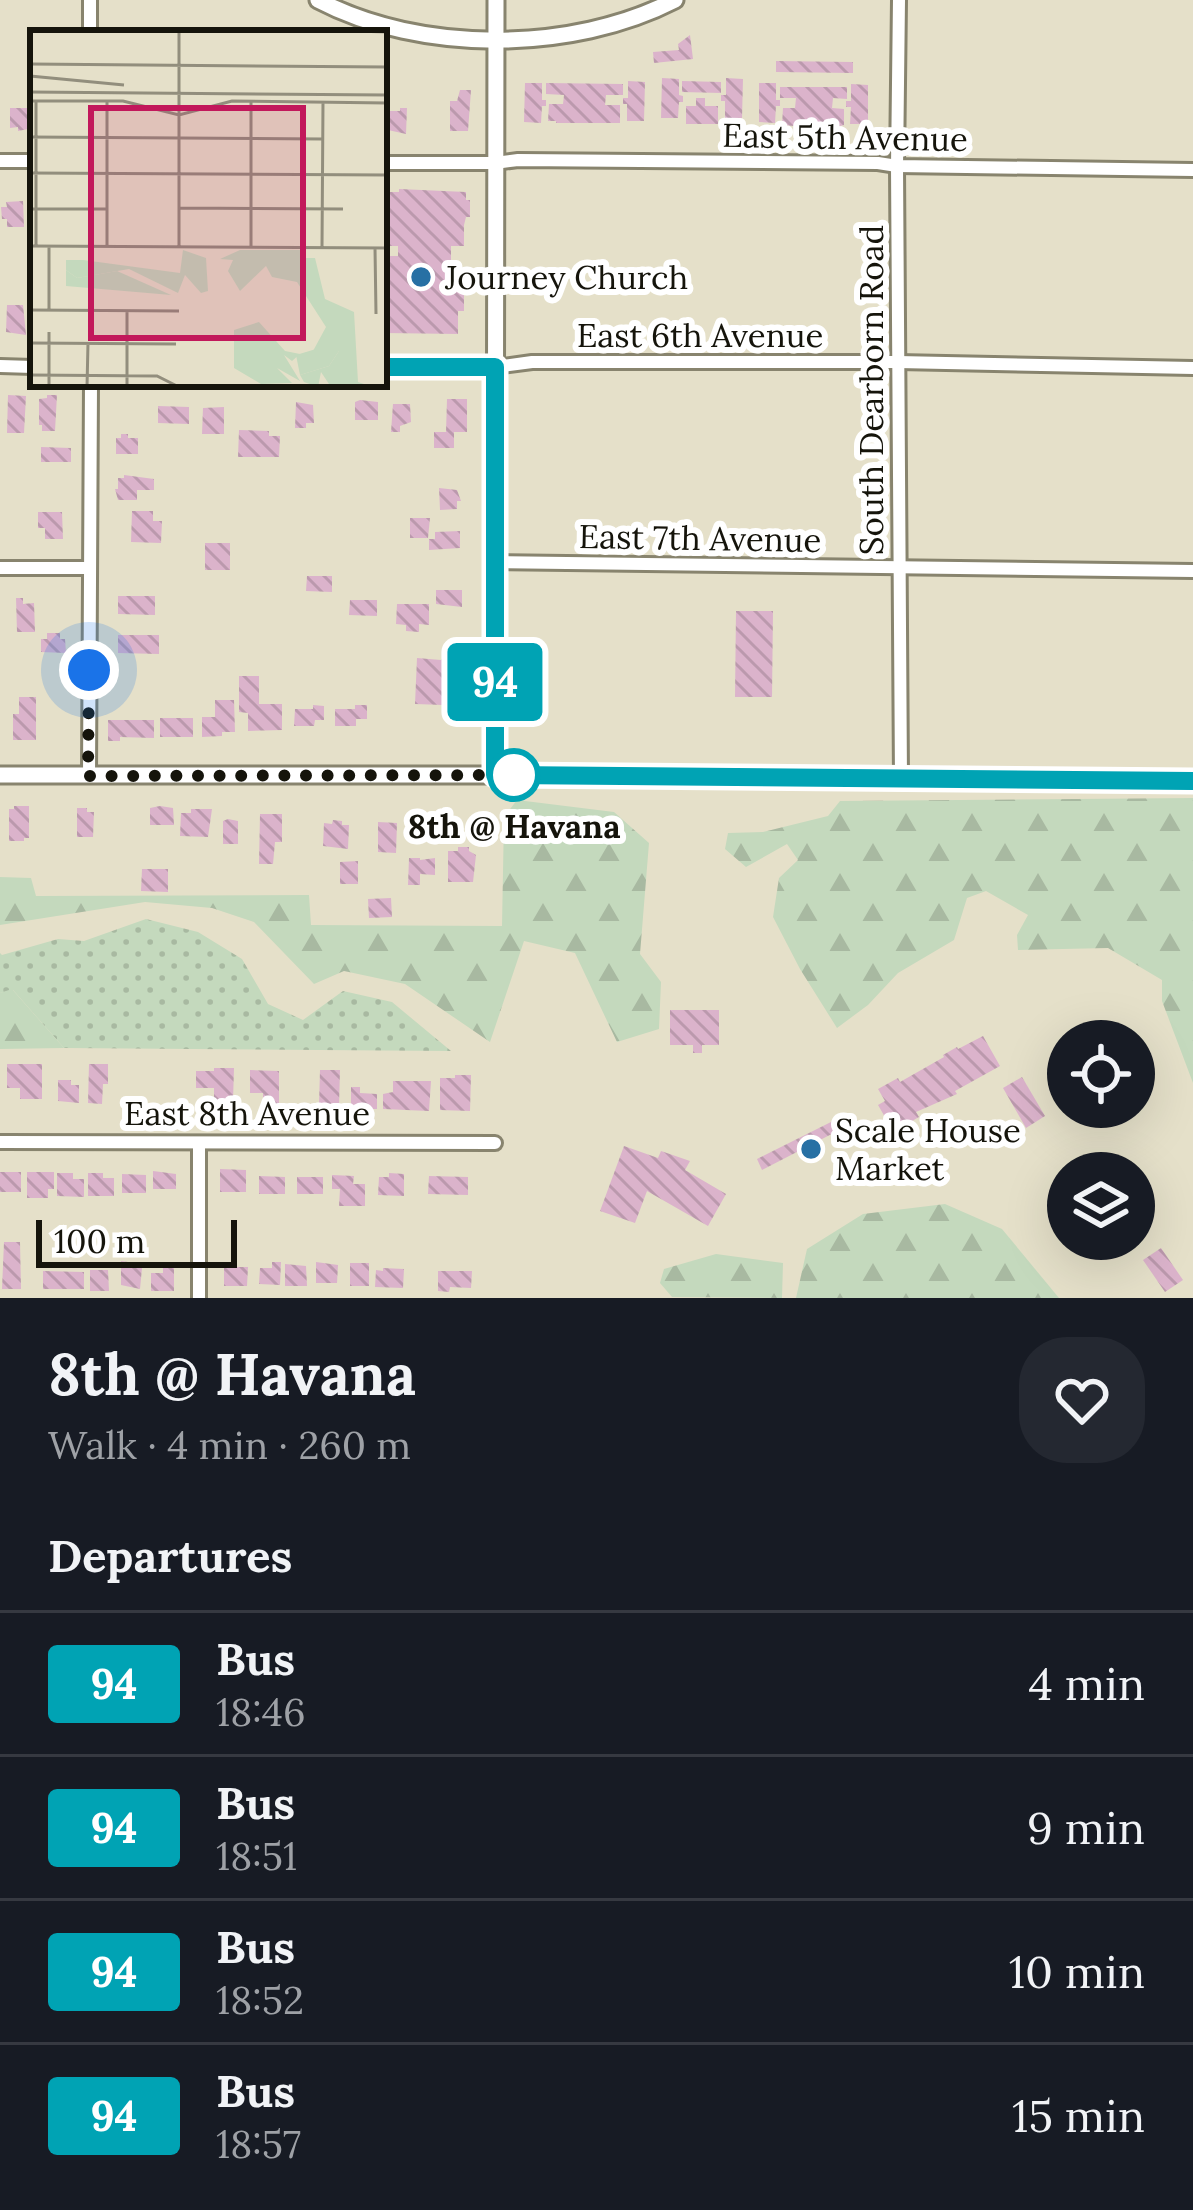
<!DOCTYPE html>
<html lang="en">
<head>
<meta charset="utf-8">
<style>
  body { margin:0; font-family:Lora,serif; background:#242831; color:#f1f3f6; height:100vh; display:flex; flex-direction:column; font-size:45px; white-space:nowrap }
  * { box-sizing:border-box; margin:0 }
  p { font-size:39px; color:#9ea1a6 }
  .icon { flex:none; width:66px; height:66px; fill:none; stroke:currentColor; stroke-width:2; stroke-linecap:round; stroke-linejoin:round }
  .map { position:relative; height:1298px; overflow:hidden }
  .panel { display:flex; flex-direction:column; background:#171b24; flex:1 }
  .panel>* { flex:none }
  .badge { padding:0 24px; border-radius:9px; font-size:42px; line-height:78px }
  .controls { position:absolute; left:1047px; top:1020px; display:grid; gap:24px }
  .controls a { display:grid; place-items:center; width:108px; height:108px; border-radius:50%; background:#171b24; box-shadow:0 12px 48px #0002; font-size:60px }
  .scale { position:absolute; left:36px; bottom:30px; width:201px; box-sizing:border-box; padding-left:12px; border:6px solid #15140b; border-top:0; font-size:33px; line-height:42px; white-space:nowrap; color:#15140b; -webkit-text-stroke:9px #fff; paint-order:stroke }
  .you { position:absolute; width:60px; height:60px; margin:-30px; border:9px solid #fff; border-radius:50%; background:#1a73e8; box-shadow:0 0 0 18px #1a73e833 }
  .map>.badge { position:absolute; translate:-50% -50%; box-shadow:0 0 0 6px #fff }
  h2 { padding:0 48px; font-size:45px; line-height:108px }
  .round { display:grid; place-items:center; flex:none; width:126px; height:126px; border-radius:48px; background:#242831 }
  .overview { display:flex; align-items:center; justify-content:space-between; height:204px; padding:0 48px }
  h1 { font-size:57px; font-weight:700; line-height:90px }
  ul { padding:0; list-style:none }
  li { display:flex; align-items:center; gap:36px; height:144px; padding:0 48px; border-top:3px solid #363941 }
  li div { flex:1 }
  li b { display:block; font-size:45px }
  li em { font-style:normal }
  li .badge { min-width:132px; font-weight:700; text-align:center }
  .map>svg:first-child { display:block }
</style>
</head>
<body>
<div class="map">
<svg width="1193" height="1298" viewBox="0 0 1193 1298">
  <defs>
    <pattern id="grass-dots" width="8" height="8" patternUnits="userSpaceOnUse" patternTransform="scale(3)"><rect width="8" height="8" fill="#c4d9bd"/><path d="M2 2h.1M6 6h.1" fill="none" stroke="#a8b9a1" stroke-width="1.8" stroke-linecap="round"/></pattern>
    <pattern id="forest-firs" width="22" height="20" patternUnits="userSpaceOnUse" patternTransform="scale(3)"><rect width="22" height="20" fill="#c4d9bd"/><path d="M5 1l3.5 6h-7zM16 11l3.5 6h-7z" fill="#a8b9a1"/></pattern>
    <pattern id="building-back-hatch" width="6" height="6" patternUnits="userSpaceOnUse" patternTransform="scale(3)"><rect width="6" height="6" fill="#dbb3cb"/><path d="M-1 5l2 2M0 0l6 6M5-1l2 2" fill="none" stroke="#bb99ad"/></pattern>
  </defs>
  <rect width="100%" height="100%" fill="#e5e0c9"/>
  <!-- grass -->
  <polygon fill="url(#grass-dots)" points="146,919 198,932 242,959 268,1004 303,1020 343,991 392,1002 451,1051 64,1048 13,990 0,993 0,953 2,955 58,939 84,941"/>
  <!-- forest -->
  <g fill="url(#forest-firs)">
    <polygon points="1193,798 1193,1083 1162,1001 1162,980 1108,948 1018,950 1017,935 1028,915 986,891 967,898 954,940 898,973 868,1005 837,1028 800,969 773,917 779,878 798,860 787,844 746,867 725,849 728,833 763,832 828,816 840,801"/>
    <polygon points="517,800 614,812 649,843 640,954 661,982 659,1029 617,1042 575,953 524,941 490,1042 405,984 344,971 314,984 254,922 212,908 145,902 0,925 0,877 31,878 36,896 309,895 311,925 502,926 504,817"/>
    <polygon points="12,989 64,1048 0,1049 0,993"/>
    <polygon points="945,1204 1002,1229 1059,1298 796,1298 807,1249 863,1214"/>
    <polygon points="716,1254 783,1263 782,1298 672,1297 660,1283 664,1269"/>
  </g>
  <!-- building -->
  <g fill="url(#building-back-hatch)">
    <polygon points="690,35 693,59 654,63 653,52 679,50 678,44"/>
    <polygon points="776,61 853,62 853,73 776,72"/>
    <polygon points="662,78 679,79 679,95 683,96 683,102 679,102 678,118 661,118"/>
    <polygon points="726,78 743,79 742,118 725,118 725,101 721,101 721,95 726,95"/>
    <polygon points="628,81 645,82 644,121 627,121 627,104 623,104 623,98 628,98"/>
    <polygon points="682,81 721,82 721,93 682,92"/>
    <polygon points="525,83 542,83 542,100 546,100 546,106 542,106 541,123 524,122"/>
    <polygon points="546,83 623,84 623,95 606,95 605,105 620,105 620,123 556,123 556,121 548,121 549,104 563,104 564,95 546,94"/>
    <polygon points="759,83 776,83 776,100 780,100 780,106 776,106 775,123 759,122"/>
    <polygon points="851,84 868,85 868,124 850,124 851,107 846,107 846,101 851,101"/>
    <polygon points="780,87 847,87 847,99 833,98 832,108 844,109 844,125 836,127 807,125 807,127 782,125 783,108 795,108 796,98 780,98"/>
    <polygon points="460,90 471,90 468,131 450,131 450,101 457,101"/>
    <polygon points="696,98 705,98 705,106 718,106 718,124 686,124 686,106 696,106"/>
    <polygon points="10,108 32,108 33,128 18,131 18,127 10,128"/>
    <polygon points="400,108 407,108 406,134 388,130 388,111 400,111"/>
    <polygon points="399,189 466,192 466,200 470,200 470,217 466,217 464,225 464,246 451,246 451,261 458,261 458,292 464,292 464,311 458,311 458,334 384,333 384,256 398,256 398,246 384,246 384,211 390,209 390,192 399,192"/>
    <polygon points="23,201 24,227 7,227 7,219 2,219 1,207 7,207 6,202"/>
    <polygon points="7,305 23,305 26,335 6,332"/>
    <polygon points="8,395 26,396 24,433 7,433"/>
    <polygon points="47,395 57,395 55,431 42,431 42,425 39,425 39,399 47,398"/>
    <polygon points="447,399 467,399 467,432 454,432 454,448 434,448 434,432 446,432"/>
    <polygon points="360,400 378,402 378,420 355,420 355,402"/>
    <polygon points="296,402 313,405 314,423 306,423 306,428 295,428"/>
    <polygon points="393,404 410,404 411,422 400,426 400,432 391,432"/>
    <polygon points="158,406 189,407 189,424 158,423"/>
    <polygon points="224,407 224,434 202,434 203,408"/>
    <polygon points="239,430 269,431 269,436 280,436 279,457 238,457"/>
    <polygon points="121,434 128,434 128,438 138,438 138,454 116,454 116,438 121,438"/>
    <polygon points="41,447 71,448 71,462 41,462"/>
    <polygon points="124,475 154,479 154,490 137,490 137,500 118,500 115,489 118,489 118,478 124,478"/>
    <polygon points="439,488 457,490 461,501 457,501 457,509 440,510"/>
    <polygon points="132,511 153,511 153,521 162,521 161,543 131,542"/>
    <polygon points="38,512 62,512 63,539 45,539 45,528 38,528"/>
    <polygon points="410,518 430,518 428,538 410,538"/>
    <polygon points="460,531 460,548 429,550 429,539 435,539 435,532"/>
    <rect x="205" y="543" width="25" height="27"/>
    <polygon points="307,576 332,576 332,592 306,591"/>
    <polygon points="436,590 462,590 462,607 436,604"/>
    <polygon points="118,596 155,596 155,615 118,614"/>
    <polygon points="16,598 23,598 23,604 34,603 35,632 17,632"/>
    <polygon points="350,600 377,600 377,616 349,615"/>
    <polygon points="397,604 429,604 429,625 419,624 419,632 406,631 406,625 396,624"/>
    <polygon points="736,611 773,611 772,697 735,697"/>
    <polygon points="47,633 60,633 60,639 65,639 66,653 41,652 41,639 47,639"/>
    <polygon points="118,635 159,635 159,654 118,653"/>
    <polygon points="447,655 453,660 445,667 443,705 415,704 417,658 441,660"/>
    <polygon points="239,676 259,676 259,704 282,704 282,730 248,731 248,713 239,712"/>
    <polygon points="19,697 36,697 36,740 13,740 13,714 19,714"/>
    <polygon points="215,700 234,700 235,732 222,732 222,736 202,737 202,717 215,717"/>
    <polygon points="313,705 324,706 324,720 315,720 314,726 294,726 295,709 313,709"/>
    <polygon points="355,705 367,705 367,719 356,719 356,726 335,726 335,709 355,709"/>
    <rect x="160" y="718" width="33" height="19"/>
    <polygon points="108,720 154,720 154,738 120,737 120,741 108,741"/>
    <polygon points="14,806 29,806 29,838 24,838 24,841 9,841 9,809 14,809"/>
    <polygon points="160,806 173,808 174,825 150,825 150,808"/>
    <polygon points="77,808 87,808 87,812 94,812 93,837 77,837"/>
    <polygon points="191,809 212,809 208,837 180,836 181,813 191,813"/>
    <polygon points="260,814 282,814 282,842 275,842 273,864 259,864"/>
    <polygon points="228,819 238,821 238,844 223,844 223,821"/>
    <polygon points="333,820 342,821 342,825 349,825 348,849 323,846 324,823 332,824"/>
    <polygon points="378,822 397,823 396,853 378,852"/>
    <polygon points="458,847 469,847 469,851 476,855 473,882 448,882 448,851 458,851"/>
    <polygon points="409,858 420,858 420,860 435,858 435,875 420,874 420,885 408,885"/>
    <polygon points="358,861 358,884 340,884 340,862"/>
    <polygon points="142,869 168,869 168,892 141,891"/>
    <polygon points="391,898 392,917 369,918 368,899"/>
    <polygon points="670,1010 719,1010 719,1045 702,1045 702,1053 693,1053 693,1045 670,1045"/>
    <polygon points="983,1036 1000,1066 955,1091 957,1094 916,1112 919,1117 900,1128 895,1120 889,1124 878,1105 885,1101 878,1089 898,1078 900,1082 944,1057 943,1055 957,1047 958,1049"/>
    <polygon points="7,1064 42,1064 42,1099 20,1099 20,1088 7,1088"/>
    <polygon points="89,1064 108,1064 108,1084 103,1084 102,1104 88,1103"/>
    <polygon points="214,1068 234,1068 233,1101 214,1101 214,1088 196,1088 196,1071 214,1071"/>
    <polygon points="250,1070 279,1071 279,1108 263,1108 263,1093 250,1093"/>
    <polygon points="320,1070 340,1070 339,1106 333,1105 331,1109 319,1105"/>
    <polygon points="455,1075 471,1075 470,1111 440,1110 440,1078 455,1078"/>
    <polygon points="1022,1077 1045,1116 1026,1128 1003,1088"/>
    <polygon points="58,1080 71,1080 71,1085 79,1085 79,1103 58,1101"/>
    <polygon points="393,1081 431,1081 429,1111 383,1109 383,1094 393,1092"/>
    <polygon points="351,1087 360,1087 360,1093 377,1094 377,1109 351,1109"/>
    <polygon points="849,1113 853,1123 762,1170 757,1159"/>
    <polygon points="624,1146 658,1158 661,1151 690,1161 685,1170 726,1194 708,1226 647,1191 635,1223 600,1211"/>
    <polygon points="220,1169 246,1170 246,1192 220,1192"/>
    <polygon points="153,1171 176,1174 176,1189 153,1189"/>
    <rect x="0" y="1172" width="21" height="20"/>
    <polygon points="27,1172 54,1172 54,1189 48,1189 48,1198 27,1198"/>
    <polygon points="57,1173 73,1173 73,1179 84,1179 84,1197 57,1196"/>
    <polygon points="88,1173 103,1173 103,1178 114,1178 114,1196 88,1196"/>
    <polygon points="389,1173 404,1174 404,1196 378,1195 379,1177 389,1177"/>
    <polygon points="122,1174 146,1175 146,1193 122,1193"/>
    <polygon points="332,1175 354,1176 353,1184 365,1184 365,1206 339,1206 340,1189 332,1189"/>
    <polygon points="259,1176 285,1177 285,1194 259,1194"/>
    <polygon points="429,1176 468,1177 468,1195 428,1194"/>
    <rect x="297" y="1177" width="26" height="17"/>
    <polygon points="4,1242 20,1242 21,1289 2,1289"/>
    <polygon points="1161,1248 1183,1280 1165,1292 1143,1260"/>
    <polygon points="121,1261 128,1262 128,1268 142,1268 140,1289 121,1285"/>
    <polygon points="272,1262 281,1262 280,1285 259,1284 260,1268 272,1268"/>
    <polygon points="316,1262 338,1265 337,1283 316,1283"/>
    <rect x="350" y="1263" width="19" height="23"/>
    <polygon points="285,1264 306,1266 307,1286 285,1286"/>
    <polygon points="224,1267 248,1267 247,1286 224,1286"/>
    <polygon points="163,1268 174,1268 174,1291 151,1291 151,1273 163,1273"/>
    <polygon points="383,1268 404,1269 403,1288 375,1287 376,1270 383,1271"/>
    <polygon points="90,1270 108,1270 109,1291 90,1291"/>
    <polygon points="43,1271 84,1272 84,1289 43,1289"/>
    <polygon points="438,1271 472,1271 471,1288 450,1287 449,1292 438,1291"/>
  </g>
  <g fill="none" stroke-linecap="round" stroke-linejoin="round">
    <!-- minor casing -->
    <g stroke="#88846e" stroke-width="18">
      <g id="minor">
        <polyline points="899,0 897,166 901,779"/>
        <polyline points="90,33 90,0"/>
        <polyline points="0,161 33,161"/>
        <polyline points="384,163 495,163 518,160 878,163 897,166 1193,170"/>
        <polyline points="0,366 33,367"/>
        <polyline points="384,367 495,367 532,362 898,362 1193,368"/>
        <polyline points="495,562 1193,571"/>
        <polyline points="0,568 89,568"/>
        <polyline points="89,776 91,384"/>
        <polyline points="0,1142 495,1143"/>
        <polyline points="199,1143 199,1298"/>
      </g>
    </g>
    <!-- tertiary casing -->
    <g stroke="#88846e" stroke-width="21">
      <g id="tertiary">
        <path d="M318 0C421 54 572 53 675 0"/>
        <polyline points="0,775 495,775 1193,781"/>
        <polyline points="495,775 496,0"/>
      </g>
    </g>
    <!-- minor -->
    <use href="#minor" stroke="#fff" stroke-width="12"/>
    <!-- tertiary -->
    <use href="#tertiary" stroke="#fff" stroke-width="15"/>
  </g>
  <g fill="none" stroke-linecap="round" stroke-linejoin="round">
    <!-- line casing -->
    <g stroke="#fff" stroke-width="27">
      <polyline id="line" points="384,367 495,367 495,775 1193,781"/>
    </g>
    <!-- line -->
    <use href="#line" stroke="#00a3b4" stroke-width="18"/>
    <!-- walk -->
    <polyline stroke="#15140b" stroke-width="12" stroke-dasharray="0 21.6" points="89,670 88,776 514,775"/>
  </g>
  <!-- markers -->
  <g fill="#2770a4" stroke="#fff" stroke-width="4.5">
    <circle cx="421" cy="277" r="12"/>
    <circle cx="811" cy="1149" r="12"/>
  </g>
  <circle fill="#fff" stroke="#00a3b4" stroke-width="6" cx="514" cy="775" r="24"/>
  <g text-anchor="middle" dominant-baseline="central" stroke-width="12" stroke-linejoin="round" paint-order="stroke">
    <!-- street labels -->
    <g font-size="33" fill="#15140b" stroke="#fff">
      <text transform="translate(845 137) rotate(1)">East 5th Avenue</text>
      <text x="700" y="335">East 6th Avenue</text>
      <text transform="translate(871 390) rotate(-90)">South Dearborn Road</text>
      <text transform="translate(700 538) rotate(1)">East 7th Avenue</text>
      <text x="247" y="1113">East 8th Avenue</text>
    </g>
    <!-- poi labels -->
    <g font-size="33" fill="#15140b" stroke="#fff" text-anchor="start">
      <text x="445" y="277">Journey Church</text>
      <text x="835" y="1130">Scale House<tspan x="835" dy="38">Market</tspan></text>
    </g>
    <!-- stop labels -->
    <g font-size="33" font-weight="bold" fill="#15140b" stroke="#fff">
      <text x="514" y="826">8th @ Havana</text>
    </g>
  </g>
  <!-- overview -->
  <g transform="translate(30 30)">
    <rect width="357" height="357" fill="#e5e0c9"/>
    <path d="M36 240 47 248 87 241 141 265 36 256ZM296 316 309 321 299 336 270 345 266 325Z" fill="#c4d9bd"/>
    <path d="M153 220 176 228 178 261 171 263 155 245 148 263 99 239 47 248 36 240V230H53L150 243ZM210 220H273L274 228H285L295 269 324 282 328 352 343 357 299 354 291 342 288 357 274 352 270 345 299 336 309 321H283L296 297 267 252 242 247 236 236 210 261 198 241 203 230 190 229ZM229 292 255 321 270 324 262 331 254 325 270 351 247 338 262 353 231 354 204 338V300Z" fill="#c4d9bd"/>
    <path fill="none" stroke="#928e7d" stroke-width="3" d="M293 0 357 2M0 34 357 37M0 46 94 55M0 62 357 65M0 71H93L149 85 202 71 357 73M221 71V216M0 107 293 109M0 143 357 145M149 178 313 179M0 179H76M0 216 357 218M6 216V71M77 216V71M149 216V0M292 217 293 72M345 218 346 284M0 280 149 281M19 280V216M97 281V357M0 313 146 314M0 345 127 346 149 357M19 357V302M57 357 58 313"/>
    <path fill="#c2185b" fill-opacity="0.15" stroke="#c2185b" stroke-width="6" d="M61 78H273V308H61Z"/>
    <rect width="357" height="357" fill="none" stroke="#15140b" stroke-width="6"/>
  </g>
</svg>
<div class="controls">
<a><svg class="icon" aria-label="locate" viewBox="0 0 24 24"><circle cx="12" cy="12" r="6"/><path d="M12 2v4M12 18v4M2 12h4M18 12h4"/></svg></a>
<a><svg class="icon" aria-label="layers" viewBox="0 0 24 24"><path d="M12 4l9 5-9 5-9-5zM3 14l9 5 9-5"/></svg></a>
</div>
<div class="scale">100 m</div>
<div class="you" style="left:89px;top:670px"></div>
<b class="badge" style="left:495px;top:682px;background:#00a3b4;color:#fff">94</b>
</div>
<section class="panel">
<div class="overview"><div><h1>8th @ Havana</h1><p>Walk · 4 min · 260 m</p></div><a class="round"><svg class="icon" aria-label="heart" viewBox="0 0 24 24"><path d="M12 20l-8-8c-3-5 5-10 8-4 3-6 11-1 8 4z"/></svg></a></div>
<h2>Departures</h2>
<ul>
<li><span class="badge" style="background:#00a3b4;color:#fff">94</span><div><b>Bus</b><p>18:46</p></div><em>4 min</em></li>
<li><span class="badge" style="background:#00a3b4;color:#fff">94</span><div><b>Bus</b><p>18:51</p></div><em>9 min</em></li>
<li><span class="badge" style="background:#00a3b4;color:#fff">94</span><div><b>Bus</b><p>18:52</p></div><em>10 min</em></li>
<li><span class="badge" style="background:#00a3b4;color:#fff">94</span><div><b>Bus</b><p>18:57</p></div><em>15 min</em></li>
</ul>
</section>
</body>
</html>
